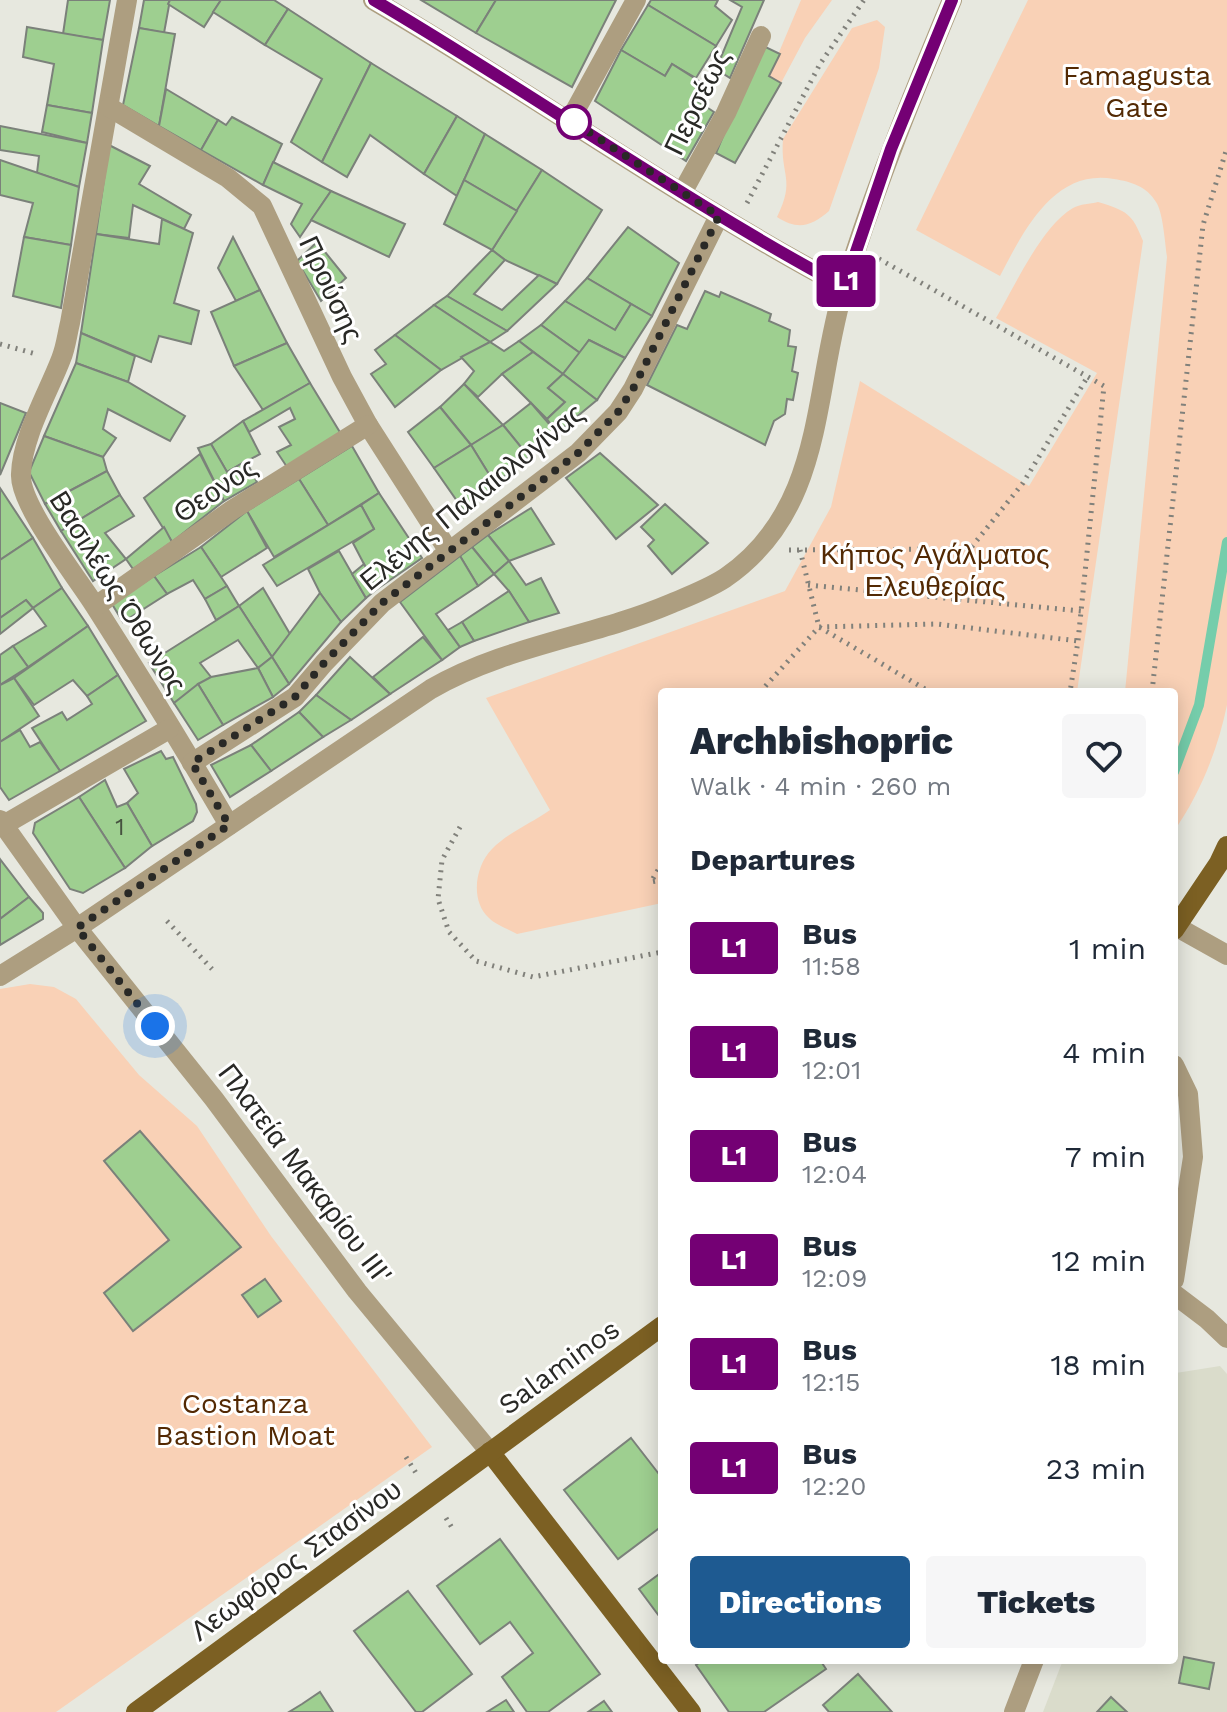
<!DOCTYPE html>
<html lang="en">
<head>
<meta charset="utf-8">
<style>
  body { margin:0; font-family:"Work Sans",sans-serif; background:#f6f6f7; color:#1f2937; height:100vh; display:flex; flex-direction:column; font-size:30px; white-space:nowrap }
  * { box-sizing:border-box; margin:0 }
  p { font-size:26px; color:#747a83 }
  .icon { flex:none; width:44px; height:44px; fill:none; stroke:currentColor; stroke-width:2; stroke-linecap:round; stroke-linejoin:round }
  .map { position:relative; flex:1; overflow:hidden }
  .sheet { position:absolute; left:658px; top:688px; width:520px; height:976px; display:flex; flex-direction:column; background:#fff; border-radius:8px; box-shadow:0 4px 20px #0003 }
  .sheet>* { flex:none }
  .badge { padding:0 16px; border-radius:6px; font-size:28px; line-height:52px }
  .you { position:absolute; width:40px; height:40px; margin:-20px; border:6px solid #fff; border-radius:50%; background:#1a73e8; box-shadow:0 0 0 12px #1a73e833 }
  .map>.badge { position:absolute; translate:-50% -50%; box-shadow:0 0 0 4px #fff }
  h2 { padding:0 32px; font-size:30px; line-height:72px }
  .round { display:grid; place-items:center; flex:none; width:84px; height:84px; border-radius:8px; background:#f6f6f7 }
  .overview { display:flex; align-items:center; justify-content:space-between; height:136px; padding:0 32px }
  h1 { font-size:38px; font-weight:800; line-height:60px }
  .primary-button { display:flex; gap:16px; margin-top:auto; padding:16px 32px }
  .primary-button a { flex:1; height:92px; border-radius:8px; background:#1e5a91; color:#fff; font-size:32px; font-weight:800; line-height:92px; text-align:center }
  .primary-button a+a { background:#f6f6f7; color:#1f2937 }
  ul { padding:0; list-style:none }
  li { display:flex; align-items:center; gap:24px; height:104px; padding:0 32px }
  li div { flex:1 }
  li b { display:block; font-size:30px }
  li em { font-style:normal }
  li .badge { min-width:88px; font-weight:700; text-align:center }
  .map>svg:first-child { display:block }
</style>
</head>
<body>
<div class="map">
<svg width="1227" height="1712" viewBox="0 0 1227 1712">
  <rect width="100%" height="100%" fill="#e7e8df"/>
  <!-- built -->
  <polygon fill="#dadccb" points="1220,1366 1227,1374 1227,1712 1043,1712 1063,1660 1174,1660 1174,1377 1176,1373"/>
  <!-- green -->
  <g fill="#f9d1b6">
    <polygon points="801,0 832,0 805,38 781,83 769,76"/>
    <path d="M1028 0H1227V705C1218 749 1200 794 1174 831V692H1125L1167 257C1165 243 1163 212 1156 202 1146 186 1132 182 1114 179 1054 168 1023 232 1000 276L916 230Z"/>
    <path d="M877 20 885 27 879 68 829 211C811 227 797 230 777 217 796 179 780 176 783 139L852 28Z"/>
    <path d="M1098 202C1127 211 1132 213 1143 241L1077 692H662V903L517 934C508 929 496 925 489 918 470 901 475 866 492 849 507 833 532 823 550 810L486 698 785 591 831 507 860 381 1029 486 1097 373 996 318C1015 286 1041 227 1073 208 1080 204 1090 204 1098 202Z"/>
    <polygon points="30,984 54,987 76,999 139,1075 197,1126 271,1236 432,1447 56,1712 0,1712 0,989"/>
  </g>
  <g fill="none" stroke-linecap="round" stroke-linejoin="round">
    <!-- stream -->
    <polyline stroke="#75cdab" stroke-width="10" points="1174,772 1199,705 1227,542"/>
  </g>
  <!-- building -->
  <g fill="#9ecf90" stroke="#7b817a" stroke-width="2">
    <polygon points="68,0 110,0 103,40 63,34"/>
    <polygon points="144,0 170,0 164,33 139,28"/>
    <polygon points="170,0 221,0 204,27 168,4"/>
    <polygon points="221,0 274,0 288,9 265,45 213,12"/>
    <polygon points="421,0 496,0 476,33"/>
    <polygon points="496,0 616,0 572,87 476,33"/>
    <polygon points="651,0 718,0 715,6 732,20 716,46 648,5"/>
    <polygon points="730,0 764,0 730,78 716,69 742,7"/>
    <polygon points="648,5 716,46 696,78 672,64 665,76 621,50"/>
    <polygon points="288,9 371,63 322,162 291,142 322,79 265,45"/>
    <polygon points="27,27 103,40 92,113 47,105 54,64 23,57"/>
    <polygon points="139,28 175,34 159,126 123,105"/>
    <polygon points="761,45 780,54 769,76 781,83 735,163 716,153"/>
    <polygon points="621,50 665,76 672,64 702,83 693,98 714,112 686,161 595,101"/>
    <polygon points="371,63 457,116 424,174 370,135 347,177 322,162"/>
    <polygon points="166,89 218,120 201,150 159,126"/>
    <polygon points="47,105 92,113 87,143 42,132"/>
    <polygon points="457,116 485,134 457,196 424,174"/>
    <polygon points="232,117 282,144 263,185 201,150 218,120 226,125"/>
    <polygon points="0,126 87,143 79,187 37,173 39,156 0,150"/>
    <polygon points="485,134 542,170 517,211 464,180"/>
    <polygon points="109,145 150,166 139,184 191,215 184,229 133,205 129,238 96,234"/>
    <polygon points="0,160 79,187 71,245 24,237 33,203 0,195"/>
    <polygon points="273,162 331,191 300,237 291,224 302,204 263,185"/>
    <polygon points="542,170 602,210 557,284 505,260 492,250"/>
    <polygon points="464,180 517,211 492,250 444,224"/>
    <polygon points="331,191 405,224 389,257 311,220"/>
    <polygon points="162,219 193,233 174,303 199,311 191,344 159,336 151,362 81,333 96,234 159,244"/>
    <polygon points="628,227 679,263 652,316 587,278"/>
    <polygon points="24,237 71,245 61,308 13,296"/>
    <polygon points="233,237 260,290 236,301 218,268"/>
    <polygon points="317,242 346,278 321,301 297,261"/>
    <polygon points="492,250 505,260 474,294 502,310 539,275 557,284 507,331 447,296"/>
    <polygon points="587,278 631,304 615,330 565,301"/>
    <polygon points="260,290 287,343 234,366 211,312"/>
    <polygon points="705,291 719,297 721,292 771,314 769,321 790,330 788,346 796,347 792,371 798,373 793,400 787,399 785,414 774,421 765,445 647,385 677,325 687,329"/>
    <polygon points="447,296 507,331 490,342 434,305"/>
    <polygon points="565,301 615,330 631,304 652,316 625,358 589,340 580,353 541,325"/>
    <polygon points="434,305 490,342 441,370 395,335"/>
    <polygon points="541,325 580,353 563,374 519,341"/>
    <polygon points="81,333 135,356 128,382 76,363"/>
    <polygon points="395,335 441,370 395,407 371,374 386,364 375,350"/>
    <polygon points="589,340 625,358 597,400 563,374"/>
    <polygon points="519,341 533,352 502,374 478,397 464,384 474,371 461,357 490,342 504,351"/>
    <polygon points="287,343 310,383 263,410 234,366"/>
    <polygon points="533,352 563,374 548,388 565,402 547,419 502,374"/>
    <polygon points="76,363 128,382 185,416 170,441 108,409 103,429 116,438 103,457 44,436"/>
    <polygon points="563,374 597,400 557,433 547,419 565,402 548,388"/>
    <polygon points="310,383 341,434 287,467 277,452 291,445 279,427 295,419 290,408 249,432 243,421"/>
    <polygon points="464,384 503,425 471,445 440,407"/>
    <polygon points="0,403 26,413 0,475"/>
    <polygon points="531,403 557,433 529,457 503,425"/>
    <polygon points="440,407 471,445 434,468 408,432"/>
    <polygon points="243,421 260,454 227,472 211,444"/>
    <polygon points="503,425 529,457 495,484 471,445"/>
    <polygon points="44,436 103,457 107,471 45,504 29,472"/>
    <polygon points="211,444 227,472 246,461 257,482 224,501 198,448"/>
    <polygon points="471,445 495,484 464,511 434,468"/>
    <polygon points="352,446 379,493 328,525 299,479"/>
    <polygon points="600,453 658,505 616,539 566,478"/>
    <polygon points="200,454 224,501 172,542 144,498"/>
    <polygon points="107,471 120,495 61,531 45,504"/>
    <polygon points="299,479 328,525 274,557 247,511"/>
    <polygon points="0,488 33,538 0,560"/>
    <polygon points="379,493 422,558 377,589 353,543 374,529 361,505"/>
    <polygon points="120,495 134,516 105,533 126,559 93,581 61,531"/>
    <polygon points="665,504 708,543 672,574 648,546 654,540 641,527"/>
    <polygon points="361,505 374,529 277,586 263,565"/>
    <polygon points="531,508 554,544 509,561 488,535"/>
    <polygon points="247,511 267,548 221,577 201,547"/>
    <polygon points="164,527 172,542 133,569 126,559"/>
    <polygon points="488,535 509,561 494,574 472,547"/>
    <polygon points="33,538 62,588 33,608 26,600 0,618 0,560"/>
    <polygon points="201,547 227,586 205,599 193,580 167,594 154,576"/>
    <polygon points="472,547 494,574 478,586 460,556"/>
    <polygon points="339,551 366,598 341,622 320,593 308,569"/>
    <polygon points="460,556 478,586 436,614 460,647 442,660 400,602"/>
    <polygon points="509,561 526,585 541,578 559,613 529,622 509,591 494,574"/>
    <polygon points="364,564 377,589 366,598 352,574"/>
    <polygon points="154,576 167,594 123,622 112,604"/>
    <polygon points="227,586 239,606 216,620 205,599"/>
    <polygon points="62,588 88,626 28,667 13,646 46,626 33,608"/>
    <polygon points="263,588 290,634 272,657 239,606"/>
    <polygon points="509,591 529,622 474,641 462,622"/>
    <polygon points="320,593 341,622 289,684 272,657"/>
    <polygon points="26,600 33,608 0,634 0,618"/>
    <polygon points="239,606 272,657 258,668 238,640 200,663 211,677 174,703 149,663"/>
    <polygon points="462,622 474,641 460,647 448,630"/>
    <polygon points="88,626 118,675 87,696 73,680 34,705 14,678"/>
    <polygon points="423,637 442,660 390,694 373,677"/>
    <polygon points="13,646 28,667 0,685 0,655"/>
    <polygon points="272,657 289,684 273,697 258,668"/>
    <polygon points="350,657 390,694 351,720 316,695"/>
    <polygon points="258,668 273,697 223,725 198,684 211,677"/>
    <polygon points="118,675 146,721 60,771 32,728 62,712 67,720 92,704 87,696"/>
    <polygon points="14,678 39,716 0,742 0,685"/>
    <polygon points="198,684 223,725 198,740 174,703"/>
    <polygon points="316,695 351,720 323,737 299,712"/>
    <polygon points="299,712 323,737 271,771 251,745"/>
    <polygon points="20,730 30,747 40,742 60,771 9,800 0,787 0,742"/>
    <polygon points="251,745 271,771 230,797 211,765"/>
    <polygon points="161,751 166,759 173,757 196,804 197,812 193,821 152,846 127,803 138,793 124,769"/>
    <polygon points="105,780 117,807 127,803 152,846 125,868 79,797"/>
    <polygon points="79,797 125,868 83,893 70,889 33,833 35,823"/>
    <polygon points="0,859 29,897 0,919"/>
    <polygon points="29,897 43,913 43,919 0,945 0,919"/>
    <polygon points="140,1131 241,1247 133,1331 104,1293 169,1240 104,1161"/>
    <polygon points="265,1279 281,1301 258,1317 242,1295"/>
    <polygon points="631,1438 662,1478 662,1526 618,1559 564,1490"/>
    <polygon points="500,1539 600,1674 548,1712 527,1712 502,1677 533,1653 510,1622 480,1644 437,1586"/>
    <polygon points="662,1572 662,1620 639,1589"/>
    <polygon points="408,1591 472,1674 422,1712 416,1712 354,1631"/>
    <polygon points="1184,1657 1214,1663 1209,1689 1179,1683"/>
    <polygon points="703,1660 820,1660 826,1669 764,1712 729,1712 696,1665"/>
    <polygon points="858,1674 892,1712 829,1712 823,1705"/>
    <polygon points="320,1692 333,1712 289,1712 302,1704"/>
    <polygon points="1111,1697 1127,1712 1097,1712"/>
    <polygon points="506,1700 514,1712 487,1712"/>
    <polygon points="604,1701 612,1712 588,1712"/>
  </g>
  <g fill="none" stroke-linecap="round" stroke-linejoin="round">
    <!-- path -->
    <g stroke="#81817b" stroke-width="5" stroke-dasharray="2 6" stroke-linecap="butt">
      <polyline points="747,203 820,64 864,0"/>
      <polyline points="879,259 1104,386 1078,641 1070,692"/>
      <polyline points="0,344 36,354"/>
      <polyline points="789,550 970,549 1023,483 1088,376"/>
      <polyline points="800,550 819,627 930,692"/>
      <polyline points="808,585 1081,611"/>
      <polyline points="760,692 819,627 937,624 1078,641"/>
      <polyline points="1152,692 1203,225 1227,148"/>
      <polyline points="460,827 442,860 438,899 449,932 476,961 533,977 662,952"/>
      <polyline points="662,863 651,882 662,880"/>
      <polyline points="167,921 212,969"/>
      <polyline points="406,1457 416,1473"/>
      <polyline points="446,1518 454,1531"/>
    </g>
    <!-- minor -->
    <g stroke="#ad9e80" stroke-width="20">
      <path d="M127 0 70 323C67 335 66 347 61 359 48 393 22 437 21 474 19 505 77 577 95 606 141 678 186 751 229 825"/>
      <path d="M373 0C532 93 682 201 844 287"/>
      <polyline points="109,107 228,178 262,206 342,377 368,425 448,550"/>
      <polyline points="570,120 636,0"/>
      <polyline points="682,193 726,113 761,36"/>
      <polyline points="96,606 232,510 368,425"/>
      <polyline points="192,763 295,697 324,663 382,603 578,453 618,412 633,389 719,216"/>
      <polyline points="0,820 77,928 214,1099 357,1291 490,1452"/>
      <polyline points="0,827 169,729"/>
      <polyline points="1177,927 1227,955"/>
      <path d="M0 976 77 928 431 689C505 646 592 637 670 604 689 596 708 589 725 578 827 508 812 389 845 284 875 187 913 94 952 0"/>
      <polyline points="1174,1065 1188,1094 1193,1157 1174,1280"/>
      <polyline points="1174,1294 1207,1319 1227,1338"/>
      <polyline points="1014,1712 1034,1660"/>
    </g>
    <!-- major -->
    <g stroke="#7c6023" stroke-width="20">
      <polyline points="1174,930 1219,863 1227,846"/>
      <polyline points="490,1452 691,1712"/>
      <polyline points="136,1712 662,1326"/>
    </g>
  </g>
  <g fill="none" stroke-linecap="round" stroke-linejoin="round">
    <!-- line casing -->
    <g stroke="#fff" stroke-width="18">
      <path id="line" d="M374 0C532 93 682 200 844 287L891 149 952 0"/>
    </g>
    <!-- line -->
    <use href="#line" stroke="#740074" stroke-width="12"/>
    <!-- walk -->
    <polyline stroke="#292926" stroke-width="8" stroke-dasharray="0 14.4" points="155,1026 77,928 229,825 192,763 295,697 324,663 382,603 578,453 618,412 633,389 719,216 570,120 574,122"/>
  </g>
  <!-- markers -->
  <circle fill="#fff" stroke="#740074" stroke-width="4" cx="574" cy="122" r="16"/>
  <g text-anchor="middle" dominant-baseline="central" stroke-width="6" stroke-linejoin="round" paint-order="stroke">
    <!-- number labels -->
    <g font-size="24" fill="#465240">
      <text x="120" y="827">1</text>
    </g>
    <!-- park labels -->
    <g font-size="28" fill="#532903" stroke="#fff">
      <text x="1137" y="75">Famagusta<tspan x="1137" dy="32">Gate</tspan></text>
      <text x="935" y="554">Κήπος Αγάλματος<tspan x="935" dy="32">Ελευθερίας</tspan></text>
      <text x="245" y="1403">Costanza<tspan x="245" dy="32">Bastion Moat</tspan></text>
    </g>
    <!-- street labels -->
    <g font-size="28" fill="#292926" stroke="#fff">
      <text transform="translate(697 102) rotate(-64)">Περσέως</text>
      <text transform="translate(331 289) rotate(65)">Προύσης</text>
      <text transform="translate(215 490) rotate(-34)">Θεονος</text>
      <text transform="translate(472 497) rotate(-39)">Ελένης Παλαιολογίνας</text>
      <text transform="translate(118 592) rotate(58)">Βασιλέως Όθωνος</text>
      <text transform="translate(305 1174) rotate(53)">Πλατεία Μακαρίου ΙΙΙ'</text>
      <text transform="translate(559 1367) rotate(-36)">Salaminos</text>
      <text transform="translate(296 1560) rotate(-36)">Λεωφόρος Στασίνου</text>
    </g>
  </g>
</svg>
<div class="you" style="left:155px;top:1026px"></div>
<b class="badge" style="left:846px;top:281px;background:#740074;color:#fff">L1</b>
<section class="sheet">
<div class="overview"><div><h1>Archbishopric</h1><p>Walk · 4 min · 260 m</p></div><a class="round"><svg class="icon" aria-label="heart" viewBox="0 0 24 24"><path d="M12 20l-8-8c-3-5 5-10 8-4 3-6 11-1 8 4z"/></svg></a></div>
<h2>Departures</h2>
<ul>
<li><span class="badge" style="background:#740074;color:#fff">L1</span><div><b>Bus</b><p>11:58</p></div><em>1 min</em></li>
<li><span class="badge" style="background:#740074;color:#fff">L1</span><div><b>Bus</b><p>12:01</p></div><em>4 min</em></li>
<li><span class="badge" style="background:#740074;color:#fff">L1</span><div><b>Bus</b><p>12:04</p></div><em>7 min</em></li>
<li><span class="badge" style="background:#740074;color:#fff">L1</span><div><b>Bus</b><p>12:09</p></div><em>12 min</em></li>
<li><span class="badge" style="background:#740074;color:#fff">L1</span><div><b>Bus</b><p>12:15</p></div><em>18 min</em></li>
<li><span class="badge" style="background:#740074;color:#fff">L1</span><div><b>Bus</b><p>12:20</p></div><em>23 min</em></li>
</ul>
<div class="primary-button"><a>Directions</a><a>Tickets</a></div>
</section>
</div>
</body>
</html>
